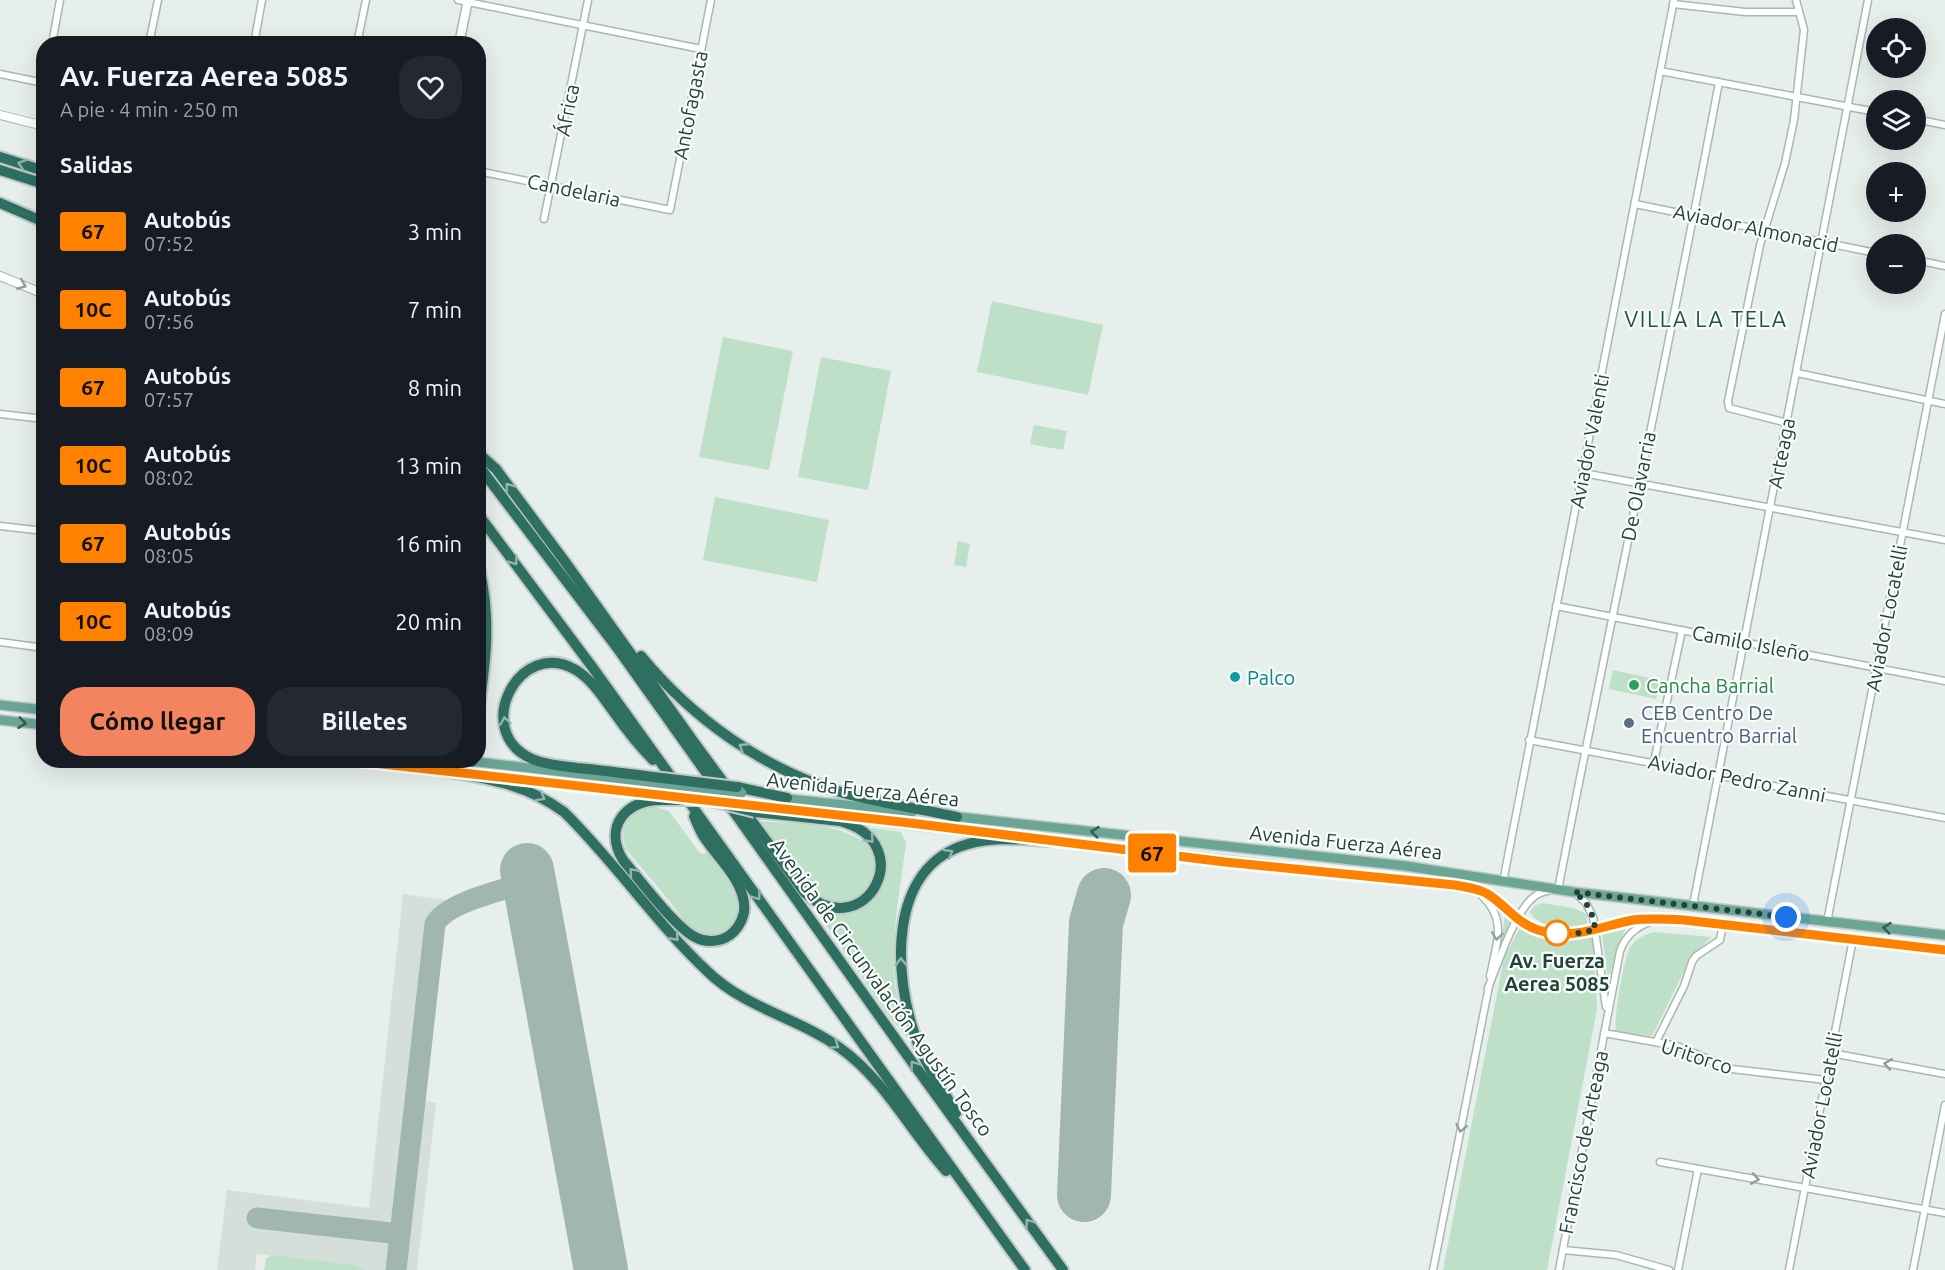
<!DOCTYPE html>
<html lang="es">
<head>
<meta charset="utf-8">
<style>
  body { margin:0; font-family:Ubuntu,sans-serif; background:#242831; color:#f1f3f6; height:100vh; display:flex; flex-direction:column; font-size:22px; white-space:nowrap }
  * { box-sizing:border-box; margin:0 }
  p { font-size:20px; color:#9ea1a6 }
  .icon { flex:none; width:33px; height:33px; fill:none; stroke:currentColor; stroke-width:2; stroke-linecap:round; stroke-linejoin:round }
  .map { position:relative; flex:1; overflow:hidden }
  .panel { position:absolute; left:36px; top:36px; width:450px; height:732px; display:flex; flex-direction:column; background:#171b24; border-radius:24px; box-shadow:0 6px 24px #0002 }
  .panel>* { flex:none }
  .badge { padding:0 12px; border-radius:4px; font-size:21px; line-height:39px }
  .buttons { position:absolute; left:1866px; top:18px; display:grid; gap:12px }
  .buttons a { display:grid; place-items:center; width:60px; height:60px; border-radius:50%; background:#171b24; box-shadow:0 6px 24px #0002; font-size:30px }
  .you { position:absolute; width:30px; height:30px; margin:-15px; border:4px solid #fff; border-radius:50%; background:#1a73e8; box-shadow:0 0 0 9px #1a73e833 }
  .map>.badge { position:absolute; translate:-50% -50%; box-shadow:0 0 0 3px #fff }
  h2 { padding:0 24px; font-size:22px; line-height:54px }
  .round { display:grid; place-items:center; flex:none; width:63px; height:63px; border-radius:24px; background:#242831 }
  .overview { display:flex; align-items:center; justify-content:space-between; height:102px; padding:0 24px }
  h1 { font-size:28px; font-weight:600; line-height:45px }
  .button { display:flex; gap:12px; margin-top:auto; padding:12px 24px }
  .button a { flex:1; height:69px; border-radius:24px; background:#f4845f; color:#111; font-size:24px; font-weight:600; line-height:69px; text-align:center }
  .button a+a { background:#242831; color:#f1f3f6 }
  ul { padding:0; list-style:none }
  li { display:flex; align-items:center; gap:18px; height:78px; padding:0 24px }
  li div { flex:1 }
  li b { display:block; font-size:22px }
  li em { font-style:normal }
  li .badge { min-width:66px; font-weight:700; text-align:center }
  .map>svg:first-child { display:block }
</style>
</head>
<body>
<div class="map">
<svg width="1945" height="1270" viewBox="0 0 1945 1270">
  <rect width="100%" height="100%" fill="#e6efeb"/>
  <!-- built -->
  <polygon fill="#d4dfda" points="403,894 446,900 424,1101 436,1103 417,1270 364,1270 354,1265 257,1254 255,1270 217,1270 227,1190 369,1208"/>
  <!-- green -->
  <g fill="#bfe0c8">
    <polygon points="992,301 1103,325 1088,395 977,372"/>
    <polygon points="723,337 793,351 769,470 699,457"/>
    <polygon points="821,357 891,371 868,490 798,477"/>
    <polygon points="1034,425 1067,431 1063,450 1030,444"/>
    <polygon points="715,497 829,520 817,582 703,560"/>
    <polygon points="958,541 970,544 966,567 954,565"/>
    <polygon points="1613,670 1660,680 1656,699 1609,689"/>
    <path d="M653 806 669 811 699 852 704 854 707 852C721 871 759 913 723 931 714 935 704 936 696 931 686 924 678 912 671 903 656 885 641 867 626 849 618 825 629 809 653 806Z"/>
    <path d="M758 821C791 824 831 822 861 840L863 838C869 845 876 852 877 862 880 890 848 911 823 899 798 888 774 843 758 821Z"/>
    <path d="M872 828 901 832 906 843C900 891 889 942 896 990 899 1007 905 1023 911 1039L910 1042 888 1015 812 905C866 933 912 873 870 831Z"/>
    <path d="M1542 903 1574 908 1586 914 1587 924C1577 934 1534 926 1530 912L1534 906Z"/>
    <polygon points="1505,916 1513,921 1500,950"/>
    <path d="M1520 928C1543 938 1569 945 1593 935L1597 1009 1547 1270H1443L1504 958Z"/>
    <polygon points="1625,929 1608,980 1602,932"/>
    <path d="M1656 932 1711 937 1690 959 1652 1036 1616 1032C1613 1020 1624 956 1631 946 1637 937 1646 934 1656 932Z"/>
    <polygon points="272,1255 354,1265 364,1270 264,1270 266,1259"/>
  </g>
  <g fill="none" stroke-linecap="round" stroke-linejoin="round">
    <!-- taxiway -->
    <g stroke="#a2b6b0" stroke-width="21">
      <polyline points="257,1218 400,1234"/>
      <path d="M396 1270 435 924C446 902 507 889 529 882"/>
    </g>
    <!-- runway -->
    <g stroke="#a2b6b0" stroke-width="54">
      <polyline points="527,870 601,1270"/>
      <polyline points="1084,1195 1096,923 1104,895"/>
    </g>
    <!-- minor casing -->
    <g stroke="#a8b8b2" stroke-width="9">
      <g id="minor">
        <polyline points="458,0 701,49"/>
        <polyline points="1673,4 1745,12 1798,12"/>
        <polyline points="52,44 60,0"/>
        <polyline points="149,44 158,0"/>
        <polyline points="254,44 262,0"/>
        <polyline points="357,44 366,0"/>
        <polyline points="1660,71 1876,112"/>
        <polyline points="0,74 44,83"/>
        <polyline points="1916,119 1945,125"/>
        <polyline points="478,171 670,210 711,0"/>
        <polyline points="1635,204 1876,253"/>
        <polyline points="544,219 588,0"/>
        <polyline points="1916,260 1945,266"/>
        <polyline points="1797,373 1945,404"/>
        <polyline points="0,414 44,419"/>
        <polyline points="1787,423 1729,408 1728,401 1760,245 1785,163 1794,120 1804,30 1796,0"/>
        <polyline points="1583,473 1945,540"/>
        <polyline points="0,526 44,531"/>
        <polyline points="1556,606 1945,681"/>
        <polyline points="0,642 44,648"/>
        <polyline points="1529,740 1945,818"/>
        <polyline points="1654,762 1682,630"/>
        <polyline points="1503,882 1674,0"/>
        <polyline points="1575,893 1586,903 1593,917 1606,1007"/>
        <path d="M1482 896C1508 920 1496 945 1490 976"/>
        <polyline points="1693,905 1868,0"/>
        <polyline points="1827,922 1945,314"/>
        <path d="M1488 988C1498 964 1515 910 1535 896 1542 891 1550 890 1558 890 1610 620 1669 352 1719 82"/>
        <polyline points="1604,1033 1677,1046 1732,1069 1826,1080"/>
        <polyline points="1656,1042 1684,986 1692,962 1696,956 1720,940 1723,924"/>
        <polyline points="1831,1053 1945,1074"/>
        <polyline points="1660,1162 1945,1213"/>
        <polyline points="1563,1250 1616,1255 1669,1270"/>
        <polyline points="1433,1270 1489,986"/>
        <path d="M1559 1270 1620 951C1626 935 1636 927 1652 921"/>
        <polyline points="1678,1270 1698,1169"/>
        <polyline points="1789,1270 1853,939"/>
        <polyline points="1913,1270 1945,1105"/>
      </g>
    </g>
    <!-- tertiary casing -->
    <g stroke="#a8b8b2" stroke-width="10">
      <g id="tertiary">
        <polyline points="0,115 44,126"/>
        <polyline points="0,276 44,294"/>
      </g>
    </g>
    <!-- secondary casing -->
    <g stroke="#a4bbb3" stroke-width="11">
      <polyline id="secondary" points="459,44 468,0"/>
    </g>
    <!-- primary casing -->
    <g stroke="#c2cac8" stroke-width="12">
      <g id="primary">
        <polyline points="0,705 44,710"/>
        <polyline points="0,720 44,725"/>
        <polyline points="346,760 451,772"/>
        <polyline points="460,760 649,782"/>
        <polyline points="489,776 658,795"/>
        <polyline points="780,798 912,812"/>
        <polyline points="751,806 1009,836"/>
        <polyline points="950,816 1406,866 1574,892 1945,935"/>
        <path d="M1043 840 1472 888C1498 897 1512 921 1538 930 1571 941 1601 926 1633 920 1650 917 1667 919 1684 920L1945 950"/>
      </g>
    </g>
    <!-- motorway casing -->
    <g stroke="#c2cac8" stroke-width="14">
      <g id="motorway">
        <polyline points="0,157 44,171"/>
        <polyline points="0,170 44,184"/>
        <polyline points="0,203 44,222"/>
        <path d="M478 453 496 469 566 563 696 745 805 893C866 946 921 843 840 821L755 812"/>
        <polyline points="478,465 618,649 907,1055 1063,1270"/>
        <polyline points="478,514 593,668 1025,1270"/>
        <path d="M478 563C492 617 486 661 478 714"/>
        <path d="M641 656C693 719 762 768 840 792 878 803 918 808 957 817"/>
        <polyline points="472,762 472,760"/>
        <path d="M444 771C490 779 526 784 564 812 615 862 655 922 707 971 746 1009 797 1017 840 1048 885 1080 909 1130 946 1171"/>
        <path d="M645 776C622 773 600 770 577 768 562 766 546 765 532 759 470 731 520 636 576 670 592 680 602 696 613 711 625 728 638 745 653 760"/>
        <polyline points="737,787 787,798"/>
        <path d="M662 800C626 799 603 827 623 860 639 879 675 927 695 937 706 943 720 942 730 935 739 928 746 915 744 903 741 878 717 857 704 837 700 831 697 823 694 816"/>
        <path d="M956 1113C943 1089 926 1067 917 1041 893 978 886 867 968 844 994 836 1023 840 1050 841"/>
      </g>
    </g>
    <!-- minor -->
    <use href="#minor" stroke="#fff" stroke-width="6"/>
    <!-- tertiary -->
    <use href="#tertiary" stroke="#fff" stroke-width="8"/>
    <!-- secondary -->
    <use href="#secondary" stroke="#fff" stroke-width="8"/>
    <!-- primary -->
    <use href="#primary" stroke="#6aa596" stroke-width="9"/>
    <!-- motorway -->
    <use href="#motorway" stroke="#2f6f62" stroke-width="10"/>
    <!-- primary-bridge casing -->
    <g stroke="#c2cac8" stroke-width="12" stroke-linecap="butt">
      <polyline id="primary-bridge" points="649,782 742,793"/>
    </g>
    <!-- motorway-bridge casing -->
    <g stroke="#c2cac8" stroke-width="14" stroke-linecap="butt">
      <g id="motorway-bridge">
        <polyline points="645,776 737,787"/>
        <polyline points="662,800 706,800"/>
        <polyline points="711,801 755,812"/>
      </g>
    </g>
    <!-- primary-bridge -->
    <use href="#primary-bridge" stroke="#6aa596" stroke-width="9"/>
    <!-- motorway-bridge -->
    <use href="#motorway-bridge" stroke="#2f6f62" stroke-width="10"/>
  </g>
  <!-- one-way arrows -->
  <defs><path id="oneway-chevron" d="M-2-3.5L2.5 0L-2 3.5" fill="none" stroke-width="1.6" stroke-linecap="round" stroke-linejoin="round" transform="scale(1.5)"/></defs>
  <g stroke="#93b5ae">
    <use href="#oneway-chevron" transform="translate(22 164) rotate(-162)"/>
    <use href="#oneway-chevron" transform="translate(509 487) rotate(-127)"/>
    <use href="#oneway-chevron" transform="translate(514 561) rotate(54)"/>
    <use href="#oneway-chevron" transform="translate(505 721) rotate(-98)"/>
    <use href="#oneway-chevron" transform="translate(743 747) rotate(-147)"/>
    <use href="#oneway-chevron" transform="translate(541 797) rotate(29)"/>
    <use href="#oneway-chevron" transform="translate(870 839) rotate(49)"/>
    <use href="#oneway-chevron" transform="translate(949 853) rotate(-30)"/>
    <use href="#oneway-chevron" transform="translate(633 872) rotate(-131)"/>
    <use href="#oneway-chevron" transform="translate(757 896) rotate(54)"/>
    <use href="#oneway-chevron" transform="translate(675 937) rotate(48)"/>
    <use href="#oneway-chevron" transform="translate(901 962) rotate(-91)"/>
    <use href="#oneway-chevron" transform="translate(835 1045) rotate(35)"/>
    <use href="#oneway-chevron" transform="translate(914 1065) rotate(-126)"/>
    <use href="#oneway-chevron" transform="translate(1029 1223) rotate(-126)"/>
  </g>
  <g stroke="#92a09c">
    <use href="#oneway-chevron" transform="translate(22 285) rotate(22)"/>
    <use href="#oneway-chevron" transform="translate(1497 936) rotate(98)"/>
    <use href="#oneway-chevron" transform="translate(1888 1064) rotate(-170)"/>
    <use href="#oneway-chevron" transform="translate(1461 1128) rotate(101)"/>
    <use href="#oneway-chevron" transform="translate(1755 1179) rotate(10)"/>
  </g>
  <g stroke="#365b51">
    <use href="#oneway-chevron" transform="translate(22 723) rotate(7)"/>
    <use href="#oneway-chevron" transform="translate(1095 832) rotate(-174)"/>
    <use href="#oneway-chevron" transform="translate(1887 928) rotate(-174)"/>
  </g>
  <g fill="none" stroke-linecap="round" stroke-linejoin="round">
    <!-- line casing -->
    <g stroke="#fff" stroke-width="14">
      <path id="line" d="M346 760 910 823 1225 862 1455 885C1465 887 1476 888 1486 893 1505 904 1516 923 1538 930 1572 941 1601 926 1633 920 1650 918 1667 919 1684 920L1945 950"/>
    </g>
    <!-- line -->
    <use href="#line" stroke="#ff8100" stroke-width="9"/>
    <!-- walk -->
    <path stroke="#24423a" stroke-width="6" stroke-dasharray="0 10.8" d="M1557 933 1573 934 1595 930C1594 914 1587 901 1574 892L1786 917"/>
  </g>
  <!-- markers -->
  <circle fill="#0f9aa8" stroke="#f7fbf9" stroke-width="2" cx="1235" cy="677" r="6"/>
  <circle fill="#2e9e5b" stroke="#f7fbf9" stroke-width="2" cx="1634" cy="685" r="6"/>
  <circle fill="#5c6f8a" stroke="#f7fbf9" stroke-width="2" cx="1629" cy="723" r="6"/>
  <circle fill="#fff" stroke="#ff8100" stroke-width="3" cx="1557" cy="933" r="12"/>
  <g text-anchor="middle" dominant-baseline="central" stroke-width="4.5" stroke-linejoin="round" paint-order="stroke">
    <!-- street labels -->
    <g font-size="20" fill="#24423a" stroke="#f7fbf9">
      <text transform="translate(690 105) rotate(-79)">Antofagasta</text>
      <text transform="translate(567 110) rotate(-79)">África</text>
      <text transform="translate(574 190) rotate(12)">Candelaria</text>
      <text transform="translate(1756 228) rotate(12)">Aviador Almonacid</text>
      <text transform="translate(1589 441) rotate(-79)">Aviador Valenti</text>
      <text transform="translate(1781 453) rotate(-79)">Arteaga</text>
      <text transform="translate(1638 486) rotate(-79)">De Olavarria</text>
      <text transform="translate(1886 618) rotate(-79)">Aviador Locatelli</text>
      <text transform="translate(1751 643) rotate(11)">Camilo Isleño</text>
      <text transform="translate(1737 778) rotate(11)">Aviador Pedro Zanni</text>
      <text transform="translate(863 789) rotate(6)">Avenida Fuerza Aérea</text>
      <text transform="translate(1346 842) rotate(6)">Avenida Fuerza Aérea</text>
      <text transform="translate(882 987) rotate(54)">Avenida de Circunvalación Agustín Tosco</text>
      <text transform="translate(1697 1056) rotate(18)">Uritorco</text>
      <text transform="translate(1821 1105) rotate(-79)">Aviador Locatelli</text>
      <text transform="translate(1583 1142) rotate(-79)">Francisco de Arteaga</text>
    </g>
    <!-- culture labels -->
    <g font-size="20" fill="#0d838f" stroke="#f7fbf9" text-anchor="start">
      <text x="1247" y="677">Palco</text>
    </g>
    <!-- leisure labels -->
    <g font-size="20" fill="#27864d" stroke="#f7fbf9" text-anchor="start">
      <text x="1646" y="685">Cancha Barrial</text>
    </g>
    <!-- service labels -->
    <g font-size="20" fill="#4e5e75" stroke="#f7fbf9" text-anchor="start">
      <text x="1641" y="712">CEB Centro De<tspan x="1641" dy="23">Encuentro Barrial</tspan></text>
    </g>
    <!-- stop labels -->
    <g font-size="20" font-weight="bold" fill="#24423a" stroke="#f7fbf9">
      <text x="1557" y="960">Av. Fuerza<tspan x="1557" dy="23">Aerea 5085</tspan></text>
    </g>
    <!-- quarter labels -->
    <g font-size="22" letter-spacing="1.5" fill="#1f5548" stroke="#f7fbf9">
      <text x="1706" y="318">VILLA LA TELA</text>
    </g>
  </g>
</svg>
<div class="buttons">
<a><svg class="icon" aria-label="locate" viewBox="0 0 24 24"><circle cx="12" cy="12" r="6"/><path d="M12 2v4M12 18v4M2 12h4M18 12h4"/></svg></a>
<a><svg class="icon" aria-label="layers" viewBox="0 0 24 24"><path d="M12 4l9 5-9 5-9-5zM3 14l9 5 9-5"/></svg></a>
<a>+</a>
<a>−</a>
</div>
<div class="you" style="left:1786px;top:917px"></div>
<b class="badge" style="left:1152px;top:853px;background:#ff8100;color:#111">67</b>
<section class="panel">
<div class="overview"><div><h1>Av. Fuerza Aerea 5085</h1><p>A pie · 4 min · 250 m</p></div><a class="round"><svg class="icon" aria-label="heart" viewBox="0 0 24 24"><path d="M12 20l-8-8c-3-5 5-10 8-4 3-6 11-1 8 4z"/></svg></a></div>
<h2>Salidas</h2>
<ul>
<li><span class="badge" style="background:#ff8100;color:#111">67</span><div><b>Autobús</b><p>07:52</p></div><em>3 min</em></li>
<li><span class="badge" style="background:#ff8100;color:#111">10C</span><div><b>Autobús</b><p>07:56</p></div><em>7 min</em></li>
<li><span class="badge" style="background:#ff8100;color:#111">67</span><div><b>Autobús</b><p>07:57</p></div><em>8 min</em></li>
<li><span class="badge" style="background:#ff8100;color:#111">10C</span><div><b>Autobús</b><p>08:02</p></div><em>13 min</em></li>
<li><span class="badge" style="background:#ff8100;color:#111">67</span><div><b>Autobús</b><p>08:05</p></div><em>16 min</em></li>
<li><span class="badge" style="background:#ff8100;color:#111">10C</span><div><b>Autobús</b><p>08:09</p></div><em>20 min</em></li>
</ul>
<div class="button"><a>Cómo llegar</a><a>Billetes</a></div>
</section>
</div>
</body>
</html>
